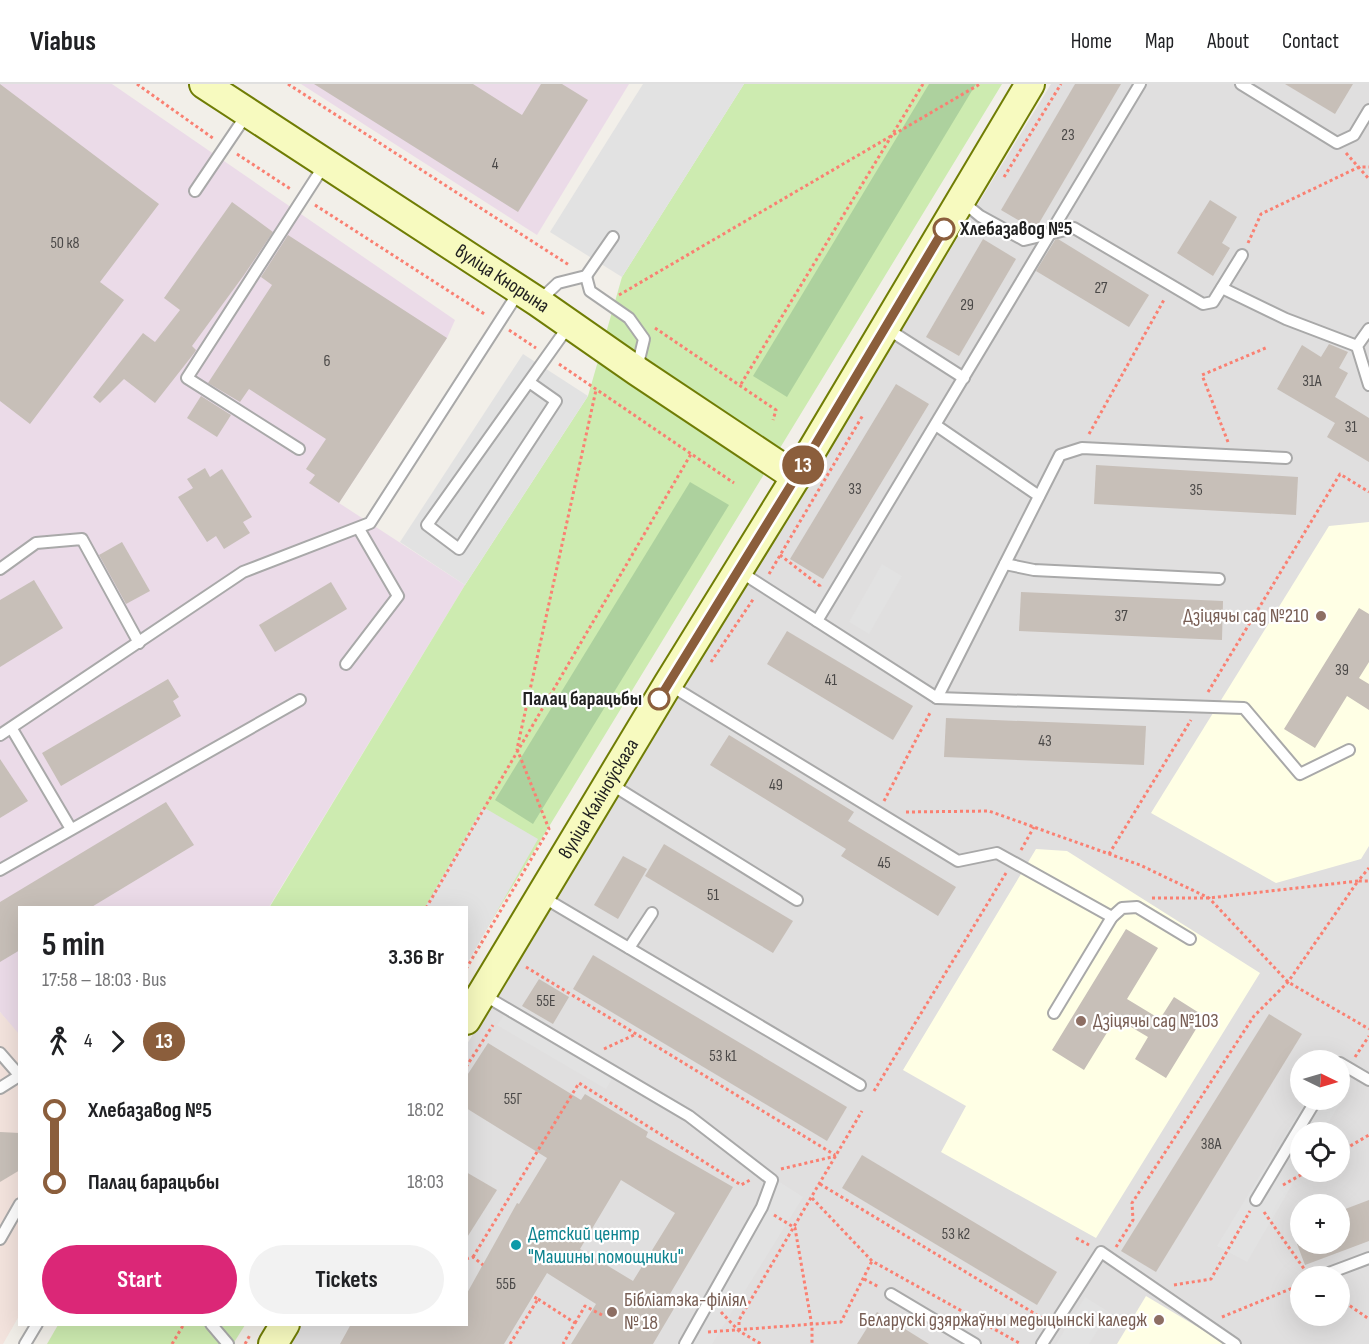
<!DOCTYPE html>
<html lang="en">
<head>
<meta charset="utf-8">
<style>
  body { margin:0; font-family:"Sofia Sans Condensed",sans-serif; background:#f2f2f2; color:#202124; height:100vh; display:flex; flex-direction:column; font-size:22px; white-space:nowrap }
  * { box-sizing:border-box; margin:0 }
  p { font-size:20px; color:#757577 }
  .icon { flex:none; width:33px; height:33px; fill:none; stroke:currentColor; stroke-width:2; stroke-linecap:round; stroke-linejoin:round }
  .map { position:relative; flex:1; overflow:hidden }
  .panel { position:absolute; left:18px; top:822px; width:450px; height:420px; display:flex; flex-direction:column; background:#fff; border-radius:0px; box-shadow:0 6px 24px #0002 }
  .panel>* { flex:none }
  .badge { padding:0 12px; border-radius:20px; font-size:21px; line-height:39px }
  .needle { width:39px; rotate:95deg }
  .controls { position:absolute; left:1290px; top:966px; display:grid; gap:12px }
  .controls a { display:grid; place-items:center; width:60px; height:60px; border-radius:50%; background:#fff; box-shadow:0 6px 24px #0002; font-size:30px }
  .map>.badge { position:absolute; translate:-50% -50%; box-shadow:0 0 0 3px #fff }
  .legs { display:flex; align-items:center; gap:9px; height:66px; padding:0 24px; font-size:20px }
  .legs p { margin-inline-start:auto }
  .head { display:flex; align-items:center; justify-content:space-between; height:102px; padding:0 24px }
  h1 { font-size:33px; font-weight:700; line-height:45px }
  .primary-button { display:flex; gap:12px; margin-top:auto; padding:12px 24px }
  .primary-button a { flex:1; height:69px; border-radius:36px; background:#db2777; color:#fff; font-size:24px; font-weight:700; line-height:69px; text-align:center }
  .primary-button a+a { background:#f2f2f2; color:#202124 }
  ul { padding:0 24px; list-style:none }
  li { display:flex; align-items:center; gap:21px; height:72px; font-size:22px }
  li i { display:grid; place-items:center; width:9px; height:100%; margin:0 8px; background:currentColor }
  li i::after { content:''; width:15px; height:15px; margin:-8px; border:4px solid; border-radius:50%; background:#fff }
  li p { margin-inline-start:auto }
  li:first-child i { background:linear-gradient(#0000 50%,currentColor 0) }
  li:last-child i { background:linear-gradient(currentColor 50%,#0000 0) }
  header { display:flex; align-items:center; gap:36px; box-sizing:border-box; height:84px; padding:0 30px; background:#fff; border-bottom:2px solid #e0e0e0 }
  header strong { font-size:28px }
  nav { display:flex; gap:33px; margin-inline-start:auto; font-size:21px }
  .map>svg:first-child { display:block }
</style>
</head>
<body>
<header>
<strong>Viabus</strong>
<nav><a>Home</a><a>Map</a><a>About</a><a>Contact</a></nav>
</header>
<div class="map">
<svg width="1369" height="1260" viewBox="0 0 1369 1260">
  <rect width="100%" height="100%" fill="#f2efe9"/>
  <!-- residential -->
  <path fill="#e0dfdf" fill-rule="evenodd" d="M1051 0H1369V1260H283L295 1241 466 1240 467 960ZM1300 976H1340V1016H1300ZM1300 1048H1340V1088H1300ZM1300 1120H1340V1160H1300ZM1300 1192H1340V1232H1300Z"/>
  <!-- industrial -->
  <g fill="#ebdbe8">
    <polygon points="0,0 112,0 455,236 447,254 339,419 465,501 269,823 20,824 19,951 0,928"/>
    <polygon points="301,0 629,0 537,151"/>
  </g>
  <!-- education -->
  <g fill="#ffffe5">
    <polygon points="1369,438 1369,762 1361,775 1276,799 1151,729 1329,442"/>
    <polygon points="1036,765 1067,767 1260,889 1096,1154 941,1068 966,1022 903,986"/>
    <polygon points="1146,1212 1226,1260 1117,1260"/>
  </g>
  <!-- military -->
  <polygon fill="#f3e3dd" points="0,928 20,951 19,1232 3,1260 0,1260"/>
  <!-- grass -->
  <g fill="#cdebb0">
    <polygon points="744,0 1002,0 467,877 466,824 269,824 465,501 588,312 622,193"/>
    <polygon points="58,1241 245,1241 233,1260 47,1260"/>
  </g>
  <!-- forest -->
  <g fill="#add19e">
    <polygon points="929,0 976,0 787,313 753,292"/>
    <polygon points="690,398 729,421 533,740 495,716"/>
  </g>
  <!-- parking -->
  <g fill="#e2e2e2">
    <polygon points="643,0 744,0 622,193 550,148"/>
    <polygon points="523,270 588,312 465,501 400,458"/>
    <polygon points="882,480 902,492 869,550 849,538"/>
    <polygon points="483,723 538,755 467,880 466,824 425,823"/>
    <polygon points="505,930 613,993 606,1005 497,941"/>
    <polygon points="1340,996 1350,1002 1323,1048 1300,1048 1300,1087 1247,1178 1217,1162 1306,1016 1340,1016"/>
    <polygon points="778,1097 803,1113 712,1260 677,1260"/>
    <polygon points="1085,1213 1109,1228 1089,1260 1056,1260"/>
  </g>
  <!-- building -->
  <g fill="#c7bfb8" fill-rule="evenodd">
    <polygon points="0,0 159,120 100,198 124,216 30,340 0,317"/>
    <polygon points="314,0 473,0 522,31 541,0 562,0 588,16 518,128"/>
    <polygon points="1075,0 1121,0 1035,146 1001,126"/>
    <polygon points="1285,0 1353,0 1335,30"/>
    <polygon points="1210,116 1237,133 1222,159 1230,164 1213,192 1177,169"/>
    <polygon points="232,118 273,148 244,191 192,262 196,266 195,268 155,319 124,295 100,319 93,313 143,249 155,258 180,226 164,214"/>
    <polygon points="288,151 447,254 339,419 309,399 315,391 306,385 326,355 249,305 240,318 208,299 272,201 261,193"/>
    <polygon points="983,155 1016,175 959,272 926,253"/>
    <polygon points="1058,155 1149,211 1129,243 1036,187 1055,156"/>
    <polygon points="1329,260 1348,268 1339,284 1348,289 1335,313 1369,334 1369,378 1327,353 1335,339 1277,305 1302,261 1321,273"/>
    <polygon points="896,300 929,320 823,495 790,475"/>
    <polygon points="201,312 231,331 217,353 187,334"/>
    <polygon points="1096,381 1298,393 1296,431 1094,420"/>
    <polygon points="205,384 210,393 222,385 252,433 243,438 250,449 224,465 216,452 207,458 178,413 193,404 187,395"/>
    <polygon points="122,458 150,507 126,520 99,471"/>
    <polygon points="34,496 63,544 0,583 0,516"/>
    <polygon points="331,498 347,525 275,568 259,541"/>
    <polygon points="1021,508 1223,517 1222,556 1019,547"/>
    <polygon points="1359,524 1369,530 1369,578 1359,594 1369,600 1369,626 1347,612 1315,664 1284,645"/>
    <polygon points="787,547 913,622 893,656 767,580"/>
    <polygon points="168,595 179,613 173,617 181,632 61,702 42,669"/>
    <polygon points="946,634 1146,642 1144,681 944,673"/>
    <polygon points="729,651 854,728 848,737 956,803 938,832 841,772 846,765 710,681"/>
    <polygon points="0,675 28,717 0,734"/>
    <polygon points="166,718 194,761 90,824 20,824 20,866 0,878 0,818"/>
    <polygon points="664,760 793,837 773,869 645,792"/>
    <polygon points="623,772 647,785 618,835 594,821"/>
    <polygon points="1126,845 1158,864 1127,915 1160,935 1174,913 1204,932 1166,994 1135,975 1148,953 1116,934 1084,986 1052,966"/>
    <polygon points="593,871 847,1023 827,1057 573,905"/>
    <polygon points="539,895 569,913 553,940 522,922"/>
    <polygon points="1269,930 1302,950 1156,1188 1121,1167"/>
    <path d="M488 959 581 1016 585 1010 648 1048 646 1053 733 1103 670 1210 679 1216 653 1260H571L596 1220 547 1189 504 1260H340L351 1240H466V1211L517 1119 519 1120 547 1074 466 1024V993ZM621 1096 675 1129 633 1197 580 1165Z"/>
    <polygon points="0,1048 20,1049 20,1086 0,1098"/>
    <polygon points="862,1071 1057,1188 1037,1221 842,1104"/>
    <polygon points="466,1088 497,1106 466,1155"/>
    <polygon points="1369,1116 1369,1157 1305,1181 1297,1160 1340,1160 1340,1127"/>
    <polygon points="877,1228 905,1245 929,1260 857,1260"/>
  </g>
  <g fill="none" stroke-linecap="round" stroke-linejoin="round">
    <!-- lane casing -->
    <g stroke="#a9a9a9" stroke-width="14">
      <g id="lane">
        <polyline points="1241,0 1337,59 1354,51 1369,26"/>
        <polyline points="195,107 247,30"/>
        <polyline points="963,118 980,132 1024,156 1074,144 1203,220 1213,218 1242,171"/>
        <polyline points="586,192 590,207 629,234 644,255 637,284"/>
        <polyline points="1222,204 1286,235 1357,262"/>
        <polyline points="539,217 558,199 586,192 613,153"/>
        <polyline points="886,244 964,294"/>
        <polyline points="1369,245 1357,262 1369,301"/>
        <polyline points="529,298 556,317 459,465 427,441 570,240"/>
        <polyline points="937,342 1039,412"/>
        <polyline points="299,365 187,294 325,80"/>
        <polyline points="1005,480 1034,486 1219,495"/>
        <polyline points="0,485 36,459 82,455 139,559"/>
        <polyline points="739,487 937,614 1244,624 1300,690 1349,666"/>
        <polyline points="817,537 1140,0"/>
        <polyline points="346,580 398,512 359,445"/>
        <polyline points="668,600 958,777 997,769 1112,833"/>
        <polyline points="937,614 1060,371 1082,364 1286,374"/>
        <polyline points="12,645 71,745"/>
        <polyline points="0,651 243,488 370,439 520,206"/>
        <polyline points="609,699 797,816"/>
        <polyline points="0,786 300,616"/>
        <polyline points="541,812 860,1001"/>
        <polyline points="629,864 652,829"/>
        <polyline points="482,910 689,1032 772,1096 762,1123 685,1260"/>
        <polyline points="1054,929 1112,833 1122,824 1137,823 1190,855"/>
        <polyline points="0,969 20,992"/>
        <polyline points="1340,979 1369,996"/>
        <polyline points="0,1004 19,992"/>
        <polyline points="1256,1116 1316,1016"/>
        <polyline points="0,1155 20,1120"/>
        <polyline points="1321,1192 1369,1174"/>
        <polyline points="891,1210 975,1260"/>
        <polyline points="211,1240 228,1260"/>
        <polyline points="25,1260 37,1240"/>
        <polyline points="1042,1260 1101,1168 1235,1260"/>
      </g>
    </g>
    <!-- secondary casing -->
    <g stroke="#707d05" stroke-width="32">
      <g id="secondary">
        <path id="s1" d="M204 0 538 218 637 287 796 393"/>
        <path id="s2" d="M466 936 668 600 796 393 1030 0"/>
        <polyline points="273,1260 285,1240"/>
      </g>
    </g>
    <!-- path -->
    <g stroke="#fa8072" stroke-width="3" stroke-dasharray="3 3" stroke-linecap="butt">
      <polyline points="137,0 214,55"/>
      <polyline points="288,0 569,181"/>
      <polyline points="1346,69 1369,95"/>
      <polyline points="237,70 292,106"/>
      <polyline points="1004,93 1061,0"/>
      <polyline points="315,121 486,231"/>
      <polyline points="1248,159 1261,130 1359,83 1369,83"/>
      <polyline points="619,211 980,0"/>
      <polyline points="655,244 776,326 773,336"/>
      <polyline points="509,246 536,264"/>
      <polyline points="559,280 734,399"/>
      <polyline points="741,300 923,0"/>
      <polyline points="1089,350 1165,214"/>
      <polyline points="1228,358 1202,291 1268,263"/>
      <polyline points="780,471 820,502 820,505"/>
      <polyline points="769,490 863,331"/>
      <polyline points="711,578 754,514"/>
      <polyline points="1208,608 1340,390 1369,408"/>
      <polyline points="884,717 931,627"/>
      <polyline points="906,728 989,727 1140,781 1209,814 1288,898 1369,945"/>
      <polyline points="1021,766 1034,743"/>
      <polyline points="1109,770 1191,636"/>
      <polyline points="1152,814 1209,814 1358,797 1369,784"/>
      <polyline points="426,824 691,370"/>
      <polyline points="526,883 835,1071"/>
      <polyline points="466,885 549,745 517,665 596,306"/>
      <polyline points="604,965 636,950"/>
      <polyline points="1355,973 1369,952"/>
      <polyline points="466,983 493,941"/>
      <polyline points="874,1007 1006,789"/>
      <polyline points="1340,1068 1369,1051"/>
      <polyline points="781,1085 836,1072"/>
      <polyline points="820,1100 1042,1234"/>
      <polyline points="1283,1101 1306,1088"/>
      <polyline points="812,1114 872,1177 1021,1260"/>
      <polyline points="1264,1128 1307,1189"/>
      <polyline points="774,1131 795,1144 812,1242 812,1260"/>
      <polyline points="1076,1154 1089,1161"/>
      <polyline points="1116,1163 1133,1136 1132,1119 1254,932 1288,898 1358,797 1369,797"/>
      <polyline points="473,1173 579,999 741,1101 750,1096"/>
      <polyline points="466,1175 473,1173 483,1181"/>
      <polyline points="864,1195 879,1203"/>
      <polyline points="1174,1201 1211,1195 1250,1127"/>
      <polyline points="538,1215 575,1239 563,1260"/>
      <polyline points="1340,1215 1369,1235"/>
      <polyline points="721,1228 739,1247 761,1260"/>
      <polyline points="1222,1233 1300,1201"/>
      <polyline points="575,1239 585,1222 602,1231"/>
      <polyline points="739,1247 739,1236 862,1027"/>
      <polyline points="708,1248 841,1238 872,1177"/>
      <polyline points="172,1260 184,1240"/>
      <polyline points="245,1260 250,1251"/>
      <polyline points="510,1260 538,1215 532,1212"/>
    </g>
    <!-- lane -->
    <use href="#lane" stroke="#fff" stroke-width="10"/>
    <!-- secondary -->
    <use href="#secondary" stroke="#f7fabf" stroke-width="28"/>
  </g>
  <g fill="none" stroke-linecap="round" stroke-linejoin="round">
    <!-- line-1 casing -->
    <g stroke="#fff" stroke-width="14">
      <polyline id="line-1" points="659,615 796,393 944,145"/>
    </g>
    <!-- line-1 -->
    <use href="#line-1" stroke="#8b5e3c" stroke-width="9"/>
  </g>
  <!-- markers -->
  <g fill="#fff" stroke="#8b5e3c" stroke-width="3">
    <circle cx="944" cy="145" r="10"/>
    <circle cx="659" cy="615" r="10"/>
  </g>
  <g fill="#8d6e63" stroke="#fff" stroke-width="2">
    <circle cx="1321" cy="532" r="6"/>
    <circle cx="1081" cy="937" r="6"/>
    <circle cx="612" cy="1228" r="6"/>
    <circle cx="1159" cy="1236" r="6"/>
  </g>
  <circle fill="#0f9aa8" stroke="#fff" stroke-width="2" cx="516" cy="1161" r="6"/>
  <g text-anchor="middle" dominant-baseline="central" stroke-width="4.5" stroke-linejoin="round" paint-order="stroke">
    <!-- number labels -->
    <g font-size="16" fill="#4b4948">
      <text x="1068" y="51">23</text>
      <text x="495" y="80">4</text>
      <text x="65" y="159">50 к8</text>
      <text x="1101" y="204">27</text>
      <text x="967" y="221">29</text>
      <text x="327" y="277">6</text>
      <text x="1312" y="297">31А</text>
      <text x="1351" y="343">31</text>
      <text x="855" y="405">33</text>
      <text x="1196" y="406">35</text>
      <text x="1121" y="532">37</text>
      <text x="1342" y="586">39</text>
      <text x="831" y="596">41</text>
      <text x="1045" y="657">43</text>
      <text x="776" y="701">49</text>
      <text x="884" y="779">45</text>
      <text x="713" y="811">51</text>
      <text x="546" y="917">55Е</text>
      <text x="723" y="972">53 к1</text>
      <text x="513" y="1015">55Г</text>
      <text x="1211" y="1060">38А</text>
      <text x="956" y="1150">53 к2</text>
      <text x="506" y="1200">55Б</text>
    </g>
    <!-- stop labels -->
    <g font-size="20" font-weight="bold" fill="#222" stroke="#fff" text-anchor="start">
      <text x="960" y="145">Хлебазавод №5</text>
      <text x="642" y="615" text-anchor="end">Палац барацьбы</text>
    </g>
    <!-- street labels -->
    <g font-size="20" fill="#222" stroke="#fff">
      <text stroke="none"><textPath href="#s1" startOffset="356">вуліца Кнорына</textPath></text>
      <text stroke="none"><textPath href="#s2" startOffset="258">вуліца Каліноўскага</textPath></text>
    </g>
    <!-- education labels -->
    <g font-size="20" fill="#785e54" stroke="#fff" text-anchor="end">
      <text x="1309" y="532">Дзіцячы сад №210</text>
      <text x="1093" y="937" text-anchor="start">Дзіцячы сад №103</text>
      <text x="624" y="1216" text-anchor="start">Бібліатэка-філіял<tspan x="624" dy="23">№ 18</tspan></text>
      <text x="1147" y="1236">Беларускі дзяржаўны медыцынскі каледж</text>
    </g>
    <!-- culture labels -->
    <g font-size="20" fill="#0d838f" stroke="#fff" text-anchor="start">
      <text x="528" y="1150">Детский центр<tspan x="528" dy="23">"Машины помощники"</tspan></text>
    </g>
  </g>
</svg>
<div class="controls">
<a><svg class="needle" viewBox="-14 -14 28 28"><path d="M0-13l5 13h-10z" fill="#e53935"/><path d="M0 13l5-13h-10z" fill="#757577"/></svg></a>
<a><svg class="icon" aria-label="locate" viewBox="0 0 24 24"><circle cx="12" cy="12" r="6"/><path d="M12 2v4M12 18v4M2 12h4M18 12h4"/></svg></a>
<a>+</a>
<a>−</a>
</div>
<b class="badge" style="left:803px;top:381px;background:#8b5e3c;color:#fff">13</b>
<section class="panel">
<div class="head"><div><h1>5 min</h1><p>17:58 – 18:03 · Bus</p></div><b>3.36 Br</b></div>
<div class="legs"><svg class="icon" aria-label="walk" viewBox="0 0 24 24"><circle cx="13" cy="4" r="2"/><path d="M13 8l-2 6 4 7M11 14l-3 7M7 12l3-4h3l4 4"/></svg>4<svg class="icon" aria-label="forward" viewBox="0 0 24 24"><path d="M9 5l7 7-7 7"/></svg><b class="badge" style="background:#8b5e3c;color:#fff">13</b></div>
<ul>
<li><i style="color:#8b5e3c"></i><b>Хлебазавод №5</b><p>18:02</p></li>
<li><i style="color:#8b5e3c"></i><b>Палац барацьбы</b><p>18:03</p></li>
</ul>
<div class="primary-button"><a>Start</a><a>Tickets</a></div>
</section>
</div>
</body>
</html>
